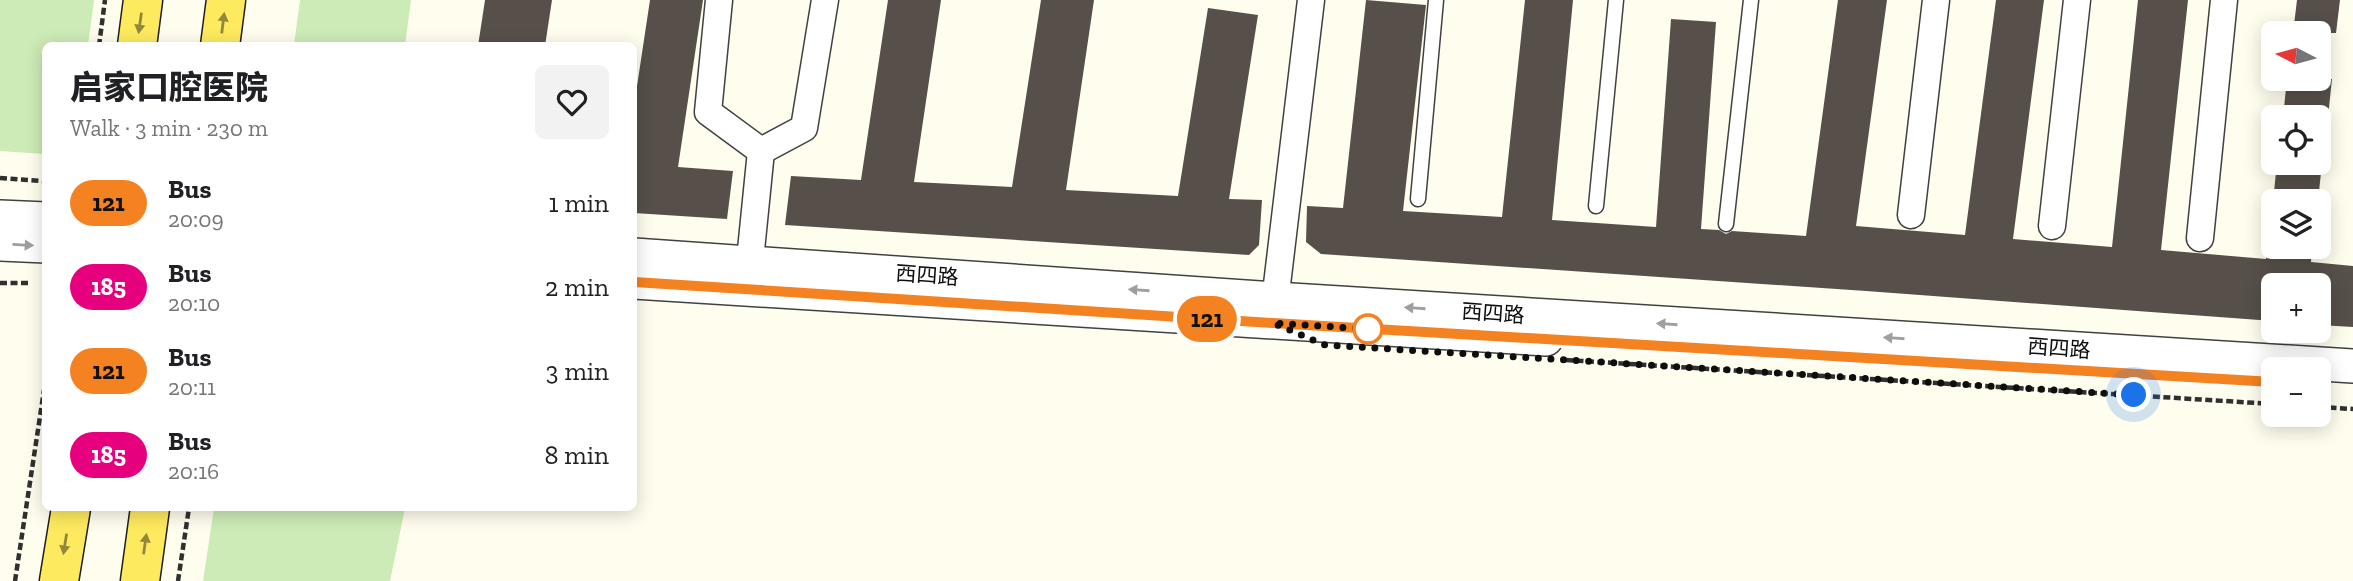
<!DOCTYPE html>
<html lang="en">
<head>
<meta charset="utf-8">
<style>
  body { margin:0; font-family:"Zilla Slab","Noto Sans SC",serif; background:#f2f2f2; color:#202124; height:100vh; display:flex; flex-direction:column; font-size:26px; white-space:nowrap }
  * { box-sizing:border-box; margin:0 }
  p { font-size:23px; color:#757577 }
  .icon { flex:none; width:38px; height:38px; fill:none; stroke:currentColor; stroke-width:2; stroke-linecap:round; stroke-linejoin:round }
  .map { position:relative; flex:1; overflow:hidden }
  .sheet { position:absolute; left:42px; top:42px; width:595px; height:469px; display:flex; flex-direction:column; background:#fff; border-radius:10px; box-shadow:0 4px 18px #0003 }
  .sheet>* { flex:none }
  .badge { padding:0 14px; border-radius:23px; font-size:24px; line-height:46px }
  .needle { width:46px; rotate:276deg }
  .buttons { position:absolute; left:2261px; top:21px; display:grid; gap:14px }
  .buttons a { display:grid; place-items:center; width:70px; height:70px; border-radius:10px; background:#fff; box-shadow:0 4px 18px #0003; font-size:35px }
  .you { position:absolute; width:35px; height:35px; margin:-18px; border:5px solid #fff; border-radius:50%; background:#1a73e8; box-shadow:0 0 0 10px #1a73e833 }
  .map>.badge { position:absolute; translate:-50% -50%; box-shadow:0 0 0 4px #fff }
  .round { display:grid; place-items:center; flex:none; width:74px; height:74px; border-radius:10px; background:#f2f2f2 }
  .head { display:flex; align-items:center; justify-content:space-between; height:119px; padding:0 28px }
  h1 { font-size:33px; font-weight:800; line-height:52px }
  ul { padding:0; list-style:none }
  li { display:flex; align-items:center; gap:21px; height:84px; padding:0 28px }
  li div { flex:1 }
  li b { display:block; font-size:26px }
  li em { font-style:normal }
  li .badge { min-width:77px; font-weight:700; text-align:center }
  .map>svg:first-child { display:block }
</style>
</head>
<body>
<div class="map">
<svg width="2353" height="581" viewBox="0 0 2353 581">
  <rect width="100%" height="100%" fill="#fffeee"/>
  <!-- green -->
  <g fill="#ccebb6">
    <polygon points="0,0 94,0 88,45 46,46 45,154 0,151"/>
    <polygon points="300,0 411,0 405,45 294,45"/>
    <polygon points="214,508 405,508 390,581 203,581"/>
  </g>
  <!-- building -->
  <g fill="#57504a">
    <polygon points="485,0 552,0 545,46 478,46"/>
    <polygon points="650,0 703,0 678,167 733,171 727,219 634,213 634,106"/>
    <polygon points="888,0 941,0 914,182 1012,187 1041,0 1094,0 1066,190 1178,196 1208,8 1258,15 1229,199 1262,200 1259,245 1249,255 785,225 791,176 861,180"/>
    <polygon points="1366,0 1426,5 1403,211 1502,217 1525,0 1573,0 1552,220 1656,227 1671,19 1716,22 1701,229 1719,230 1726,234 1732,231 1806,236 1838,0 1887,0 1856,226 1965,235 1996,0 2044,0 2013,239 2112,247 2138,0 2188,0 2161,250 2266,259 2267,247 2312,247 2311,262 2353,266 2353,327 2319,325 2319,285 2273,285 2273,321 1866,291 1321,254 1306,242 1307,206 1343,208"/>
    <polygon points="2297,0 2340,0 2336,33 2293,33"/>
    <polygon points="2287,79 2332,79 2328,117 2283,117"/>
    <polygon points="2277,163 2322,163 2318,201 2273,201"/>
  </g>
  <g fill="none" stroke-linecap="round" stroke-linejoin="round">
    <!-- service casing -->
    <g stroke="#414141" stroke-width="17">
      <g id="service">
        <polyline points="1418,199 1436,0"/>
        <polyline points="1596,206 1616,0"/>
        <polyline points="1726,224 1751,0"/>
      </g>
    </g>
    <!-- minor casing -->
    <g stroke="#414141" stroke-width="29">
      <g id="minor">
        <polyline points="719,0 708,112 761,151 748,280"/>
        <polyline points="761,151 804,128 825,0"/>
        <polyline points="1911,215 1936,0"/>
        <polyline points="2052,226 2077,0"/>
        <polyline points="2200,238 2224,0"/>
        <polyline points="1273,318 1311,0"/>
      </g>
    </g>
    <!-- tertiary casing -->
    <g stroke="#414141" stroke-width="36">
      <g id="tertiary">
        <polyline points="0,217 46,219"/>
        <polyline points="0,244 46,246"/>
        <polyline points="634,255 1275,299 2353,366"/>
        <polyline points="634,282 1546,339"/>
      </g>
    </g>
    <!-- primary casing -->
    <g stroke="#1f1f1f" stroke-width="41">
      <g id="primary">
        <polyline points="137,46 143,0"/>
        <polyline points="220,46 226,0"/>
        <polyline points="59,581 71,508"/>
        <polyline points="140,581 150,508"/>
      </g>
    </g>
    <!-- path -->
    <g stroke="#303030" stroke-width="4.5" stroke-dasharray="7 3.5" stroke-linecap="butt">
      <polyline points="99,46 105,0"/>
      <polyline points="0,178 43,181"/>
      <polyline points="0,283 29,283"/>
      <polyline points="1566,360 2273,404"/>
      <polyline points="2319,407 2353,409"/>
      <polyline points="15,581 46,377"/>
      <polyline points="178,581 189,508"/>
    </g>
    <!-- service -->
    <use href="#service" stroke="#fff" stroke-width="14"/>
    <!-- minor -->
    <use href="#minor" stroke="#fff" stroke-width="26"/>
    <!-- tertiary -->
    <use href="#tertiary" stroke="#fff" stroke-width="33"/>
    <!-- primary -->
    <use href="#primary" stroke="#feea5f" stroke-width="38"/>
  </g>
  <!-- one-way arrows -->
  <defs><path id="oneway-solid" d="M-6-.8H1V-3.2L6.5 0L1 3.2V.8H-6Z" transform="scale(1.75)"/></defs>
  <g fill="#92873b">
    <use href="#oneway-solid" transform="translate(140 23) rotate(98)"/>
    <use href="#oneway-solid" transform="translate(223 23) rotate(-83)"/>
    <use href="#oneway-solid" transform="translate(65 544) rotate(99)"/>
    <use href="#oneway-solid" transform="translate(145 544) rotate(-82)"/>
  </g>
  <g fill="#9f9f9f">
    <use href="#oneway-solid" transform="translate(23 245) rotate(3)"/>
    <use href="#oneway-solid" transform="translate(1139 290) rotate(-176)"/>
    <use href="#oneway-solid" transform="translate(1415 308) rotate(-176)"/>
    <use href="#oneway-solid" transform="translate(1667 324) rotate(-176)"/>
    <use href="#oneway-solid" transform="translate(1894 338) rotate(-176)"/>
  </g>
  <g fill="none" stroke-linecap="round" stroke-linejoin="round">
    <!-- line casing -->
    <g stroke="#fff" stroke-width="16">
      <polyline id="line" points="634,282 1273,323 2273,382"/>
    </g>
    <!-- line -->
    <use href="#line" stroke="#f58220" stroke-width="10"/>
    <!-- walk -->
    <polyline stroke="#0e0e0e" stroke-width="7" stroke-dasharray="0 12.6" points="1368,329 1273,323 1325,345 2134,395"/>
  </g>
  <!-- markers -->
  <circle fill="#fff" stroke="#f58220" stroke-width="3.5" cx="1368" cy="329" r="14"/>
  <g text-anchor="middle" dominant-baseline="central" stroke-width="7" stroke-linejoin="round" paint-order="stroke">
    <!-- street labels -->
    <g font-size="21" fill="#0e0e0e" stroke="#fff">
      <text transform="translate(927 275) rotate(4)">西四路</text>
      <text transform="translate(1493 313) rotate(4)">西四路</text>
      <text transform="translate(2059 348) rotate(4)">西四路</text>
    </g>
  </g>
</svg>
<div class="buttons">
<a><svg class="needle" viewBox="-14 -14 28 28"><path d="M0-13l5 13h-10z" fill="#e53935"/><path d="M0 13l5-13h-10z" fill="#757577"/></svg></a>
<a><svg class="icon" aria-label="locate" viewBox="0 0 24 24"><circle cx="12" cy="12" r="6"/><path d="M12 2v4M12 18v4M2 12h4M18 12h4"/></svg></a>
<a><svg class="icon" aria-label="layers" viewBox="0 0 24 24"><path d="M12 4l9 5-9 5-9-5zM3 14l9 5 9-5"/></svg></a>
<a>+</a>
<a>−</a>
</div>
<div class="you" style="left:2134px;top:395px"></div>
<b class="badge" style="left:1207px;top:319px;background:#f58220;color:#111">121</b>
<section class="sheet">
<div class="head"><div><h1>启家口腔医院</h1><p>Walk · 3 min · 230 m</p></div><a class="round"><svg class="icon" aria-label="heart" viewBox="0 0 24 24"><path d="M12 20l-8-8c-3-5 5-10 8-4 3-6 11-1 8 4z"/></svg></a></div>
<ul>
<li><span class="badge" style="background:#f58220;color:#111">121</span><div><b>Bus</b><p>20:09</p></div><em>1 min</em></li>
<li><span class="badge" style="background:#e6007e;color:#fff">185</span><div><b>Bus</b><p>20:10</p></div><em>2 min</em></li>
<li><span class="badge" style="background:#f58220;color:#111">121</span><div><b>Bus</b><p>20:11</p></div><em>3 min</em></li>
<li><span class="badge" style="background:#e6007e;color:#fff">185</span><div><b>Bus</b><p>20:16</p></div><em>8 min</em></li>
</ul>
</section>
</div>
</body>
</html>
